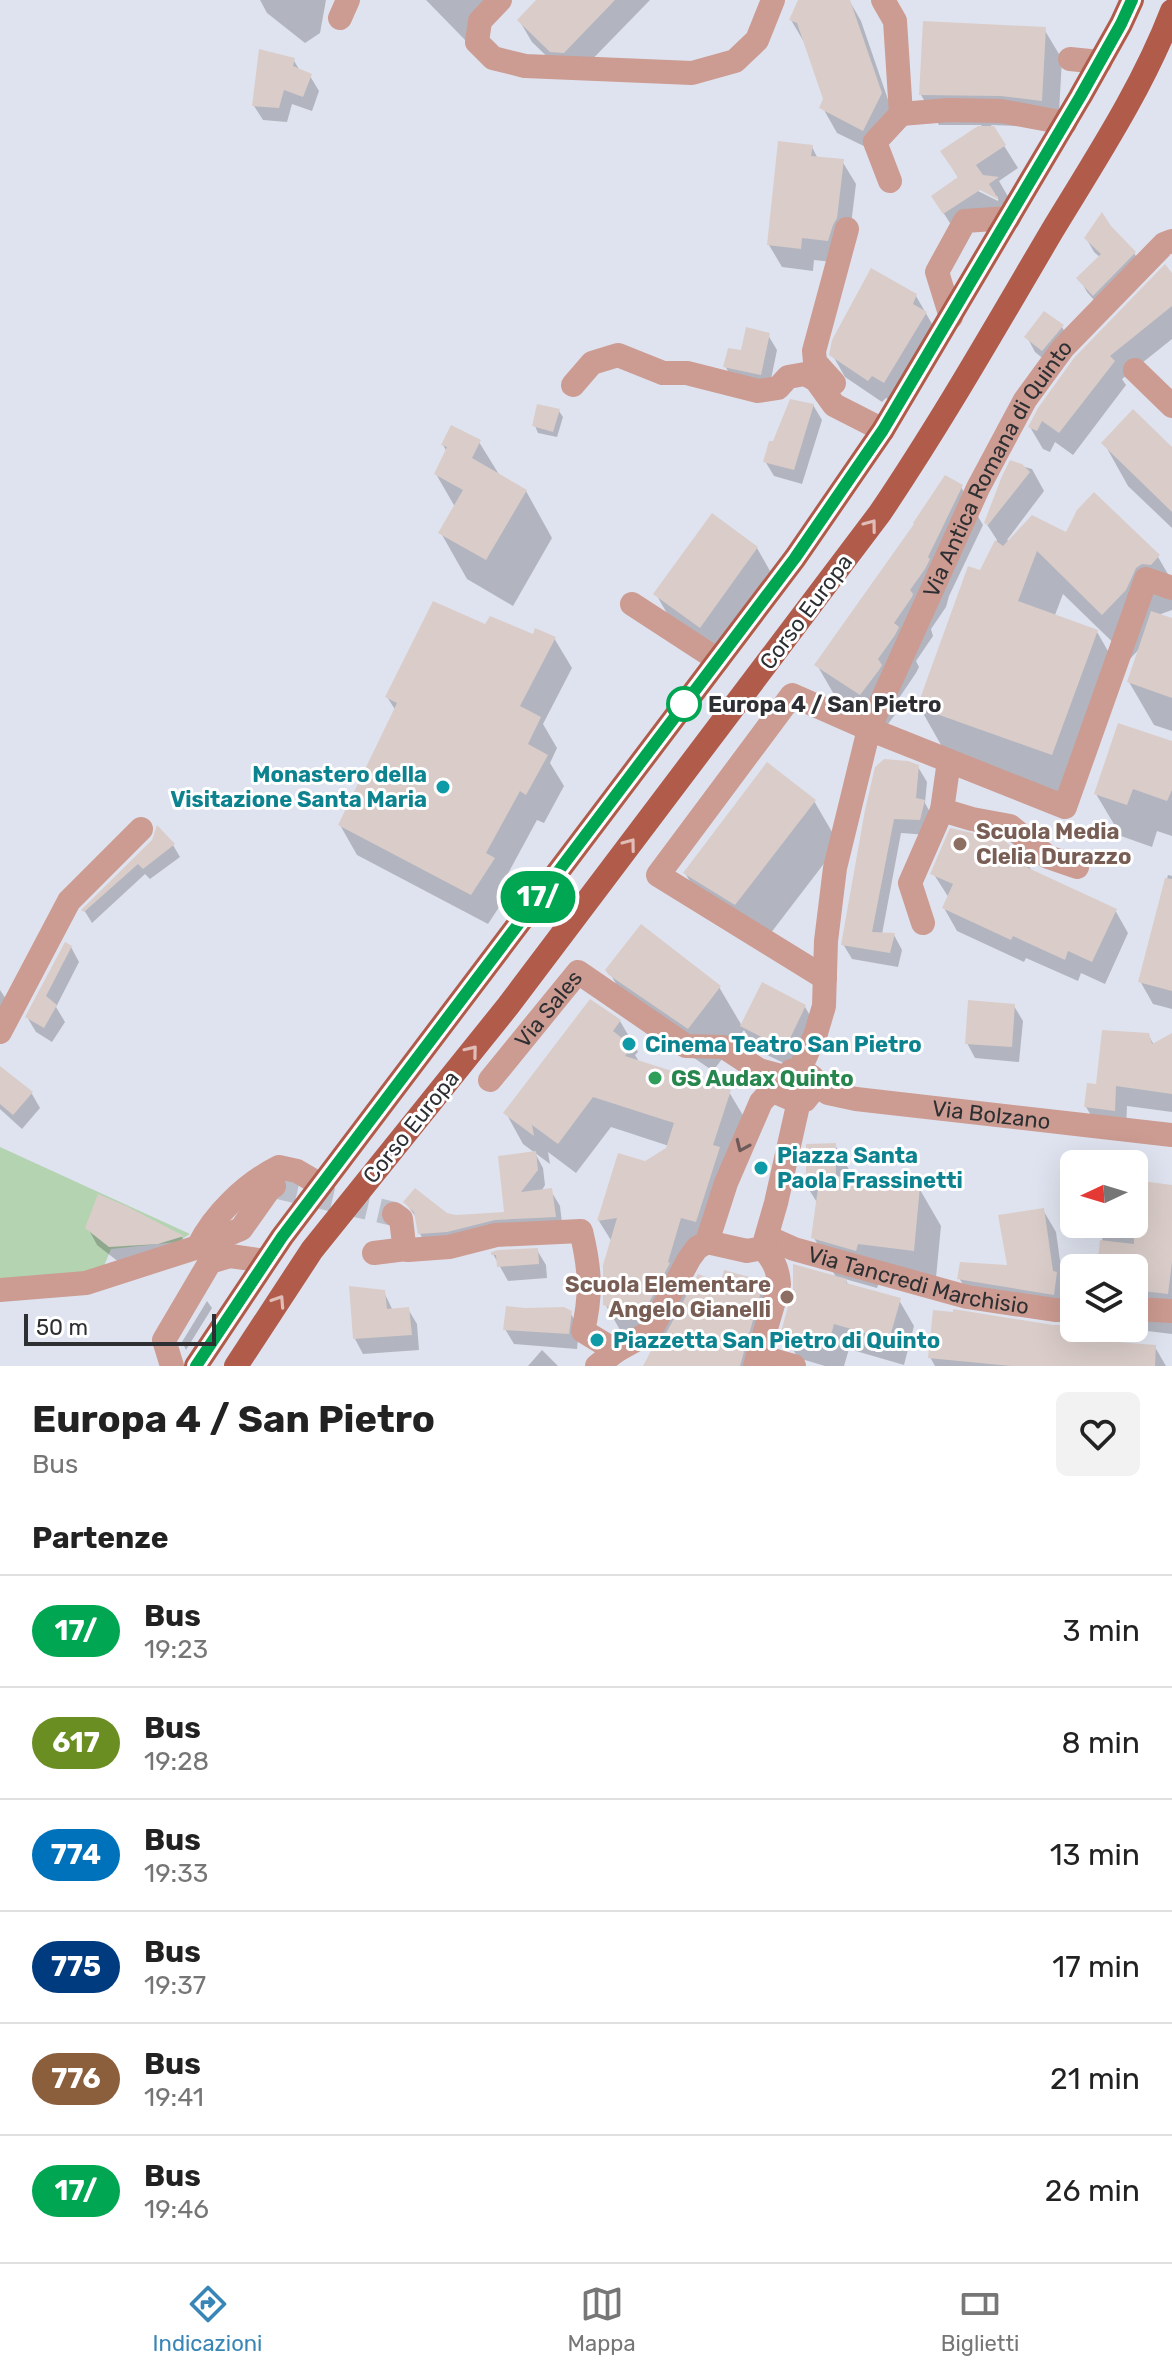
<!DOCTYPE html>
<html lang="it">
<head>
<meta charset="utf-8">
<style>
  body { margin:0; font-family:Rubik,sans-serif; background:#f2f2f2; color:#222; height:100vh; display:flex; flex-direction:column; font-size:30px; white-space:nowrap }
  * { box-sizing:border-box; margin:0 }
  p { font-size:26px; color:#767676 }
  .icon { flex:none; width:44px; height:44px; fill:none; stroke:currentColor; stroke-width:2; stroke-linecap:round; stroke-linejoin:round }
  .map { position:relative; height:1366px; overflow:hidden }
  .drawer { display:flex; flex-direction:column; background:#fff; flex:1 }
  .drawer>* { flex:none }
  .badge { padding:0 16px; border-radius:26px; font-size:28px; line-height:52px }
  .needle { width:52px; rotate:266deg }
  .tools { position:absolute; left:1060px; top:1150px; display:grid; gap:16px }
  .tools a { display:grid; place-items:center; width:88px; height:88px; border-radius:12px; background:#fff; box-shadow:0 8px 32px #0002; font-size:40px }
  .scale { position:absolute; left:24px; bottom:20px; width:192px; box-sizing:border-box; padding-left:8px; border:4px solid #2d2f33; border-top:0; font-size:22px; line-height:28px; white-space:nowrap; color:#2d2f33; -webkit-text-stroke:6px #fff; paint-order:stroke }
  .map>.badge { position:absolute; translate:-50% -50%; box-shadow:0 0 0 4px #fff }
  h2 { padding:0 32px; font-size:30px; line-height:72px }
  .round { display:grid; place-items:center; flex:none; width:84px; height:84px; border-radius:12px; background:#f2f2f2 }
  .headline { display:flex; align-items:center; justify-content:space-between; height:136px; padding:0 32px }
  h1 { font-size:38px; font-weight:700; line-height:60px }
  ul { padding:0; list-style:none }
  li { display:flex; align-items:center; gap:24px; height:112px; padding:0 32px; border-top:2px solid #e0e0e0 }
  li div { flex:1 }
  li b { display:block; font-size:30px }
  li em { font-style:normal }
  li .badge { min-width:88px; font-weight:700; text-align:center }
  .menu { display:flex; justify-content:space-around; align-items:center; height:112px; border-top:2px solid #e0e0e0; background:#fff; font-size:22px; color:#767676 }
  .menu a { display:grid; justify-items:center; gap:4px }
  .menu .selected { color:#3885b7 }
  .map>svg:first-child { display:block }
</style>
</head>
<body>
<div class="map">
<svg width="1172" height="1366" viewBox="0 0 1172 1366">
  <rect width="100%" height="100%" fill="#dfe3ef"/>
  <!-- green -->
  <polygon fill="#b3d3b1" points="0,1147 190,1234 177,1242 111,1249 101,1273 0,1279"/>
  <!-- shadow -->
  <g fill="#0003" fill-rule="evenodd">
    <polygon points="260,0 326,0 320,33 305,43 267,13"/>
    <polygon points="426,0 510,0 468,43"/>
    <polygon points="539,0 650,0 577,75 565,74 532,42 519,20"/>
    <polygon points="800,0 849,0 861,21 894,117 876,152 837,133 824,110 825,99 804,42 791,20"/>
    <path d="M1044 29 1062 59 1058 130 1020 126 991 125 1018 168 999 181 1010 200 1001 206 1008 219 958 236 933 196 959 179 943 152 982 125H939L921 95ZM972 183 998 197V201L970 187Z"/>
    <polygon points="293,59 300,71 310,76 319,91 312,111 292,104 287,122 263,120 254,106"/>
    <polygon points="812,147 818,159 842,161 856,184 849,241 841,263 814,260 813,271 782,267 769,245"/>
    <polygon points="1086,238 1134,253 1142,266 1101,308 1087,292 1079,278 1101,258 1094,252"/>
    <polygon points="1172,276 1172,339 1122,379 1126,385 1073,455 1055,442 1050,452 1043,449 1030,427"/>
    <polygon points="916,296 939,336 898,404 886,398 882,402 845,377 832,354"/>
    <polygon points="1062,327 1071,342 1051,365 1035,352 1027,337"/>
    <polygon points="768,335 777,350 769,389 734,381 725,366"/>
    <polygon points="813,405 822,420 802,484 774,476 765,461 774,443"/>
    <polygon points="559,411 563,417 557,437 538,433 535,426"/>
    <polygon points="479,442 500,476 526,491 552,538 513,606 467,579 441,533 455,507 436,474 447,452 443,445"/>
    <polygon points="1104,443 1172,449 1172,528 1128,486"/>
    <polygon points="1011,463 1032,469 1044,491 1007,540 1010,542 1067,535 1158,557 1172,581 1172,610 1161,614 1160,616 1172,621 1172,731 1154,725 1129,682 1141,647 1130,659 1063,594 1055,615 1097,632 1123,677 1078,799 945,752 919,706 997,540 986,523"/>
    <polygon points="961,487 983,525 949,596 946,607 931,629 933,636 916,661 919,667 916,673 899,698 902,704 900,708 882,732 839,703 817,665"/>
    <polygon points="757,548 770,571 713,649 669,617 656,594"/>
    <polygon points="486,627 554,638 572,668 543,724 557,748 550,763 564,786 544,823 537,820 505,879 511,889 488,924 357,855 340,825 396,711 387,697"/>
    <polygon points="1172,743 1172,836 1157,831 1152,847 1121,836 1096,794"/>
    <polygon points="918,767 927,782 925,803 932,816 928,835 901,833 882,934 894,935 902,950 898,967 852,959 843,944 867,811"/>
    <polygon points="814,801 839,844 760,947 710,915 685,873"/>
    <polygon points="153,841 173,845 180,857 150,879 145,874 92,923 84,910"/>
    <polygon points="1026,861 1032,871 1115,910 1128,933 1105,984 1081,973 1078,981 1026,958 1024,962 957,931 944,908 949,898 933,873"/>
    <polygon points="1168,875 1172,876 1172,1009 1153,1004 1140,981"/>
    <polygon points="71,947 79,962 56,1007 65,1022 52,1042 36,1032 27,1017"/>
    <polygon points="608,970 719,987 742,1026 805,1007 818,1029 798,1070 755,1049 744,1030 713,1071 636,1018"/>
    <polygon points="0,990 12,1008 0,1030"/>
    <polygon points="1014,1006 1023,1021 1019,1062 975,1058 967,1043"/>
    <polygon points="620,1021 638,1052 635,1055 640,1063 729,1092 747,1122 698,1248 685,1294 688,1298 722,1285 762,1283 772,1300 753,1366 645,1366 656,1347 623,1335 605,1304 612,1242 599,1221 645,1163 667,1150 669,1146 611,1127 576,1173 548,1152 550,1164 523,1144 506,1113"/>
    <polygon points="1148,1034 1154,1045 1172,1036 1172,1112 1127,1106 1126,1130 1098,1127 1086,1107 1098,1086"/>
    <polygon points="0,1068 32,1094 40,1108 22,1129 0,1109"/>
    <polygon points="835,1145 855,1180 919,1188 941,1226 935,1288 879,1282 877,1288 845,1279 849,1286 899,1300 914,1326 904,1365 849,1349 844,1366 825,1366 798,1358 783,1332 837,1279 814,1238 818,1204 808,1188"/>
    <polygon points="535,1153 543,1168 545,1185 541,1192 551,1191 560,1206 563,1232 429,1249 420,1234 418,1220 405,1202 456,1217 507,1213"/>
    <polygon points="1134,1182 1172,1187 1172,1334 1122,1328 1134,1328 1134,1268 1099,1268 1104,1224 1134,1224"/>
    <polygon points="99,1197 182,1237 191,1253 120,1263 97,1245 88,1228"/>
    <polygon points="1043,1210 1056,1232 1064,1289 1069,1296 1066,1317 973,1301 959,1278 1009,1267"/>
    <polygon points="537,1250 546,1265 547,1278 508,1281 493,1254"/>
    <polygon points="384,1292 393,1311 408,1309 417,1324 419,1350 363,1354 355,1339"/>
    <polygon points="207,1301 212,1308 186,1350 182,1342"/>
    <polygon points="570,1312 579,1328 577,1349 514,1344 505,1329"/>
    <polygon points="1053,1327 1081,1328 1089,1342 1155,1347 1166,1366 935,1366 930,1357"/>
    <polygon points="542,1350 558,1366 528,1366"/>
  </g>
  <!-- building -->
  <g fill="#dacdc9">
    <polygon points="536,0 615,0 564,53 550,52 517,20"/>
    <polygon points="798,0 850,0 882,93 863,131 819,108 823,99 797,23 789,20"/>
    <polygon points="923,21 1046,27 1042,101 1001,96 919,95"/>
    <polygon points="259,49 295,58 293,66 312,74 303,97 284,90 279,108 252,106"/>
    <polygon points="978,126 994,126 1006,145 976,165 983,175 999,177 989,184 999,200 980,190 943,214 931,196 958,177 940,151"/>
    <polygon points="778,141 813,145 811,156 844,159 837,218 833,225 828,241 802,238 801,249 767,245"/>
    <polygon points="1102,212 1111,226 1136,252 1093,296 1076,278 1101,254 1084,238"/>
    <polygon points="1165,264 1172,273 1172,306 1110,356 1115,361 1059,433 1042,421 1037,431 1028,427 1038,408 1074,358"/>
    <polygon points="871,268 917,294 913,304 927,312 884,383 872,376 868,381 829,355 832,340"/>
    <polygon points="1044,311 1064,325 1042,351 1024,337"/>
    <polygon points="746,327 770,333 761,375 723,367 728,348 741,350"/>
    <polygon points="790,399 814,404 794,470 763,462 769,441 773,441"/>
    <polygon points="537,404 560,409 553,432 532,426"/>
    <polygon points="1133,409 1172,447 1172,512 1101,443"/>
    <polygon points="451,425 481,440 472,458 527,490 486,560 438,533 463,490 434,474 447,447 441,445"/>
    <polygon points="1010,460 1022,464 1030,472 988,525 984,523 1002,476"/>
    <polygon points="945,475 963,485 928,557 930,559 925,569 910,590 913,594 912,597 894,623 899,627 895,635 878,659 882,665 879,670 860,695 814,665 914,524 913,523"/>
    <polygon points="1094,492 1160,555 1151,565 1142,564 1136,568 1126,590 1102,615 1037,551 1018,601 1098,630 1052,755 917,707 968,566 980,570 995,540 1003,546 1032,515 1066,532 1077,510"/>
    <polygon points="712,513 758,547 700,628 653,594"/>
    <polygon points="433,601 485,624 490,616 533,634 535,628 556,637 520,706 541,717 528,744 548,755 526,795 520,791 486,853 495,858 471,895 338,825 397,703 385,697"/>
    <polygon points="1151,611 1172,618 1172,698 1127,682"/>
    <polygon points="1118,723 1172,741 1172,790 1167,801 1133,789 1127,805 1094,794"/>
    <polygon points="884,759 908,761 919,765 916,798 925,800 920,820 894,819 872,932 895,933 890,953 841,945 865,810 875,767"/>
    <polygon points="767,762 816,800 735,905 683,873"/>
    <polygon points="157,825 175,844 143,869 138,864 84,912 81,910 152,840"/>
    <polygon points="950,828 1004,840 1027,860 1024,866 1117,909 1092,962 1068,951 1065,960 1013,936 1011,940 942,908 953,884 930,874"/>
    <polygon points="1165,878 1172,879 1172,991 1138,982"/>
    <polygon points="641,924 721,986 688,1029 609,975 605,970"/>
    <polygon points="65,942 72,946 46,996 57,1005 44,1028 25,1017"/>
    <polygon points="762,982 806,1005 785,1049 740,1026"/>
    <polygon points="590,999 621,1020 613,1031 632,1046 625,1056 731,1090 713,1145 720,1147 696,1222 681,1218 668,1262 670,1263 641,1318 603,1305 603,1265 617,1218 597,1221 618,1153 645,1161 666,1148 674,1123 593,1097 558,1144 532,1125 534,1136 503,1113"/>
    <polygon points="968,1000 1015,1004 1012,1047 965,1044"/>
    <polygon points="1102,1030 1149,1033 1152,1044 1172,1033 1172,1094 1116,1086 1115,1111 1084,1107 1087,1083 1096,1084"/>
    <polygon points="0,1066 33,1092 13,1115 0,1104"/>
    <polygon points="836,1143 836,1176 920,1186 914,1251 858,1244 856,1251 811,1238 818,1188 806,1188 806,1144"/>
    <polygon points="536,1151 538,1170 521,1192 552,1188 556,1217 495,1220 447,1232 418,1234 414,1212 403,1202 415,1188 447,1213 456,1215 504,1212 498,1156"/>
    <polygon points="1134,1180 1172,1185 1172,1262 1168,1294 1134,1290 1134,1268 1097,1268 1100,1240 1134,1244"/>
    <polygon points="98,1194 126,1206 184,1236 158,1244 109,1247 85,1228"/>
    <polygon points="1044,1208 1053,1271 1057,1272 1054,1295 957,1279 960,1262 1007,1265 998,1215"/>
    <polygon points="538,1248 539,1264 497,1267 496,1255 491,1255 491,1252 498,1250"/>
    <polygon points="793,1264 847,1279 846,1283 901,1298 889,1340 834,1324 828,1346 781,1332 793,1288"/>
    <polygon points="724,1270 764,1281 740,1366 643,1366 653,1347 663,1339 698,1274 721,1282"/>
    <polygon points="349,1286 385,1290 387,1309 409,1307 412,1335 353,1339"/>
    <polygon points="506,1306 525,1308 564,1307 572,1311 569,1334 503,1330"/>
    <polygon points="953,1309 1053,1325 1074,1325 1074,1328 1081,1328 1080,1339 1156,1345 1155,1366 1011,1366 928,1358 933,1310 953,1312"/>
  </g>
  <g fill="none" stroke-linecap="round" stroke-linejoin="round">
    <!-- minor-tunnel -->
    <polyline stroke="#bbbfc9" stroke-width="24" stroke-dasharray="24 12" stroke-linecap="butt" points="274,1186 394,1214"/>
    <!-- minor -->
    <g stroke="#cc9b91" stroke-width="24">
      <polyline points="500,0 480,21 477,42 493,58 525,66 692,73 735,61 757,40 773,0"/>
      <polyline points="883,0 895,21 901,114 949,110 1001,111 1065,123"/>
      <polyline points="340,18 348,0"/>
      <polyline points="1070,59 1100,62"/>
      <polyline points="890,181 875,142 901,114"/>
      <polyline points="951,317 937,272 965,221 1009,218"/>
      <polyline points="1135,370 1172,406"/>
      <polyline points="834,383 815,362 814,351 847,229"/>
      <polyline points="573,385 592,363 618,355 663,373 687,373 758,391 778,388 788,377 805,374 816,380 834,405 883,430"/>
      <polyline points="632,604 718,660"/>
      <polyline points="942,810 972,819 1010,826 1048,857 1077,867"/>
      <polyline points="923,923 910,883 942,810 949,761"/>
      <polyline points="825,978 658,875 792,695 869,729 1065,807 1146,579 1172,588"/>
      <polyline points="0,1032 69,901 141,829"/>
      <path id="s1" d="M800 1069 816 1033 824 1006 826 941 835 868 869 729 978 488 1025 400 1063 348 1164 244 1172 241"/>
      <path id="s2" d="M490 1080 578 972 686 1046 724 1047 759 1070 785 1077"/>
      <path id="s3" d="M814 1083 828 1093 856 1099 1172 1135"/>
      <path d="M394 1214 401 1219 404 1244 408 1250 449 1247 496 1235 581 1231C590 1268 592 1293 583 1331L616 1351"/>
      <path id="s4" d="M767 1237 794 1249 967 1297 1055 1310H1074"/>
      <polyline points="707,1242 747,1251 763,1248 776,1203 799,1101"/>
      <path d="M198 1247C214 1214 247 1183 279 1167L297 1171 321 1185"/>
      <polyline points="374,1253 406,1249"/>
      <polyline points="0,1290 86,1283 198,1247 241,1229 270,1188 274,1186"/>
      <polyline points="1134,1309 1172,1311"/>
      <polyline points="758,1356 794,1366"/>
      <polyline points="172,1366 164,1340 210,1262 230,1256 265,1261"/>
      <path d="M597 1366 616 1351 650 1332 689 1259 697 1248 707 1242 726 1183 761 1102 771 1091C784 1094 792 1102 805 1100L813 1090 812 1077 800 1069 791 1071 783 1081 785 1094"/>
      <path d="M755 1366 779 1284C778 1268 773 1260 763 1248"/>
    </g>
    <!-- major -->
    <g stroke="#b15b4b" stroke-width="24">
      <polyline points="196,1366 282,1237 795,558 883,430 1080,97 1121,24 1132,0"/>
      <path d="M236 1366 312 1250 508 1006 880 513C942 421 996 326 1052 231 1095 160 1142 89 1172 11"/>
    </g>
  </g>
  <!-- one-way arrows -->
  <defs><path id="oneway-chevron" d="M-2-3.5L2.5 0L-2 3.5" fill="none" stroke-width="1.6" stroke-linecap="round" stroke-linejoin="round" transform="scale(2)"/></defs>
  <g stroke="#e0bdb7">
    <use href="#oneway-chevron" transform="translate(871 525) rotate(-53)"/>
    <use href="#oneway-chevron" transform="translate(630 844) rotate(-53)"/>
    <use href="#oneway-chevron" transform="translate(472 1051) rotate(-51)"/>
    <use href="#oneway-chevron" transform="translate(279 1301) rotate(-57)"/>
  </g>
  <use stroke="#6d5a59" href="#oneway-chevron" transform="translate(742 1146) rotate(114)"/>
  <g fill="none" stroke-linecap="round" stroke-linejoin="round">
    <!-- line casing -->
    <g stroke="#fff" stroke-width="18">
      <polyline id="line" points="196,1366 282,1237 795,558 883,430 1080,97 1121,24 1132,0"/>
    </g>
    <!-- line -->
    <use href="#line" stroke="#00a651" stroke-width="12"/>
  </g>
  <!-- markers -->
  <circle fill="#fff" stroke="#00a651" stroke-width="4" cx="684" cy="704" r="16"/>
  <g fill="#0f9aa8" stroke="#fff" stroke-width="3">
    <circle cx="443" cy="787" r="8"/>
    <circle cx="629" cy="1044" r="8"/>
    <circle cx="761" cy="1168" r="8"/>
    <circle cx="597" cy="1340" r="8"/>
  </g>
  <g fill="#8d6e63" stroke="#fff" stroke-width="3">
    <circle cx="960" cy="844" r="8"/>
    <circle cx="787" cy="1297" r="8"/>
  </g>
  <circle fill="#2e9e5b" stroke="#fff" stroke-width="3" cx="655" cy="1078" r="8"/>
  <g text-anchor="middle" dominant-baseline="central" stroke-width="6" stroke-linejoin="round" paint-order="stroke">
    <!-- street labels -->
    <g font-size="22" fill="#2d2f33" stroke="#fff">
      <text stroke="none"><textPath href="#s1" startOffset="640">Via Antica Romana di Quinto</textPath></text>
      <text transform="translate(806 612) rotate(-53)">Corso Europa</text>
      <text stroke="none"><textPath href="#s2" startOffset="92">Via Sales</textPath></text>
      <text stroke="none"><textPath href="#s3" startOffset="182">Via Bolzano</textPath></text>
      <text transform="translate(411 1127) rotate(-51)">Corso Europa</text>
      <text stroke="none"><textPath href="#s4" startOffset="158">Via Tancredi Marchisio</textPath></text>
    </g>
    <!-- stop labels -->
    <g font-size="22" font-weight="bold" fill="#2d2f33" stroke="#fff" text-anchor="start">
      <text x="708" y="704">Europa 4 / San Pietro</text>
    </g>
    <!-- culture labels -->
    <g font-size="22" font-weight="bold" fill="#0d838f" stroke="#fff" text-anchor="start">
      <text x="427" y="774" text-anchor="end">Monastero della<tspan x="427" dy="25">Visitazione Santa Maria</tspan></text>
      <text x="645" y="1044">Cinema Teatro San Pietro</text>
      <text x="777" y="1155">Piazza Santa<tspan x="777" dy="25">Paola Frassinetti</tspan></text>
      <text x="613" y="1340">Piazzetta San Pietro di Quinto</text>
    </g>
    <!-- education labels -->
    <g font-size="22" font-weight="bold" fill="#785e54" stroke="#fff" text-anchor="start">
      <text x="976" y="831">Scuola Media<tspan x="976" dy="25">Clelia Durazzo</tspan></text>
      <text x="771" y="1284" text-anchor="end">Scuola Elementare<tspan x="771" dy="25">Angelo Gianelli</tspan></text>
    </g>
    <!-- leisure labels -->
    <g font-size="22" font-weight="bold" fill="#27864d" stroke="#fff" text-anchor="start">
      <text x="671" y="1078">GS Audax Quinto</text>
    </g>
  </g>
</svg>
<div class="tools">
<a><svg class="needle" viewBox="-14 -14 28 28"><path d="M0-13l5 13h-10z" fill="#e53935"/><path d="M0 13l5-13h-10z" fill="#767676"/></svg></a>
<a><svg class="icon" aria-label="layers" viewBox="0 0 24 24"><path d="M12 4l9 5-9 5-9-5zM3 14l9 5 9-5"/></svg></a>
</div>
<div class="scale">50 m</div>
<b class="badge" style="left:538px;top:897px;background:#00a651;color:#fff">17/</b>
</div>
<section class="drawer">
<div class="headline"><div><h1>Europa 4 / San Pietro</h1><p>Bus</p></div><a class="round"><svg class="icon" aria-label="heart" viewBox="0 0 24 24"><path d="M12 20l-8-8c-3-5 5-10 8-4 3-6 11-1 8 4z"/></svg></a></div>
<h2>Partenze</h2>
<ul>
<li><span class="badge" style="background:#00a651;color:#fff">17/</span><div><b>Bus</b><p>19:23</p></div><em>3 min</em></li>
<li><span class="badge" style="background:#6b8e23;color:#fff">617</span><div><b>Bus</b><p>19:28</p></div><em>8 min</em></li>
<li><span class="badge" style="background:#0072bc;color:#fff">774</span><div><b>Bus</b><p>19:33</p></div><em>13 min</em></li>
<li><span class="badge" style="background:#003b80;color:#fff">775</span><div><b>Bus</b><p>19:37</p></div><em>17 min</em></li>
<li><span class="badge" style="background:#8b5e3c;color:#fff">776</span><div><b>Bus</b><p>19:41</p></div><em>21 min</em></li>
<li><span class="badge" style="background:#00a651;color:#fff">17/</span><div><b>Bus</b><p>19:46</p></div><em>26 min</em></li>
</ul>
</section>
<nav class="menu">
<a class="selected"><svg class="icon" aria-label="directions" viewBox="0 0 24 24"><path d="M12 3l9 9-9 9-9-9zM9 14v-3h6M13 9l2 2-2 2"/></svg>Indicazioni</a>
<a><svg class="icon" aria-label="map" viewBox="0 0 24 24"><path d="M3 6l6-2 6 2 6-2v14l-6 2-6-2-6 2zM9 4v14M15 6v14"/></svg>Mappa</a>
<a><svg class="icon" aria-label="tickets" viewBox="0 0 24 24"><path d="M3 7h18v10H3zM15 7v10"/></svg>Biglietti</a>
</nav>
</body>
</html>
